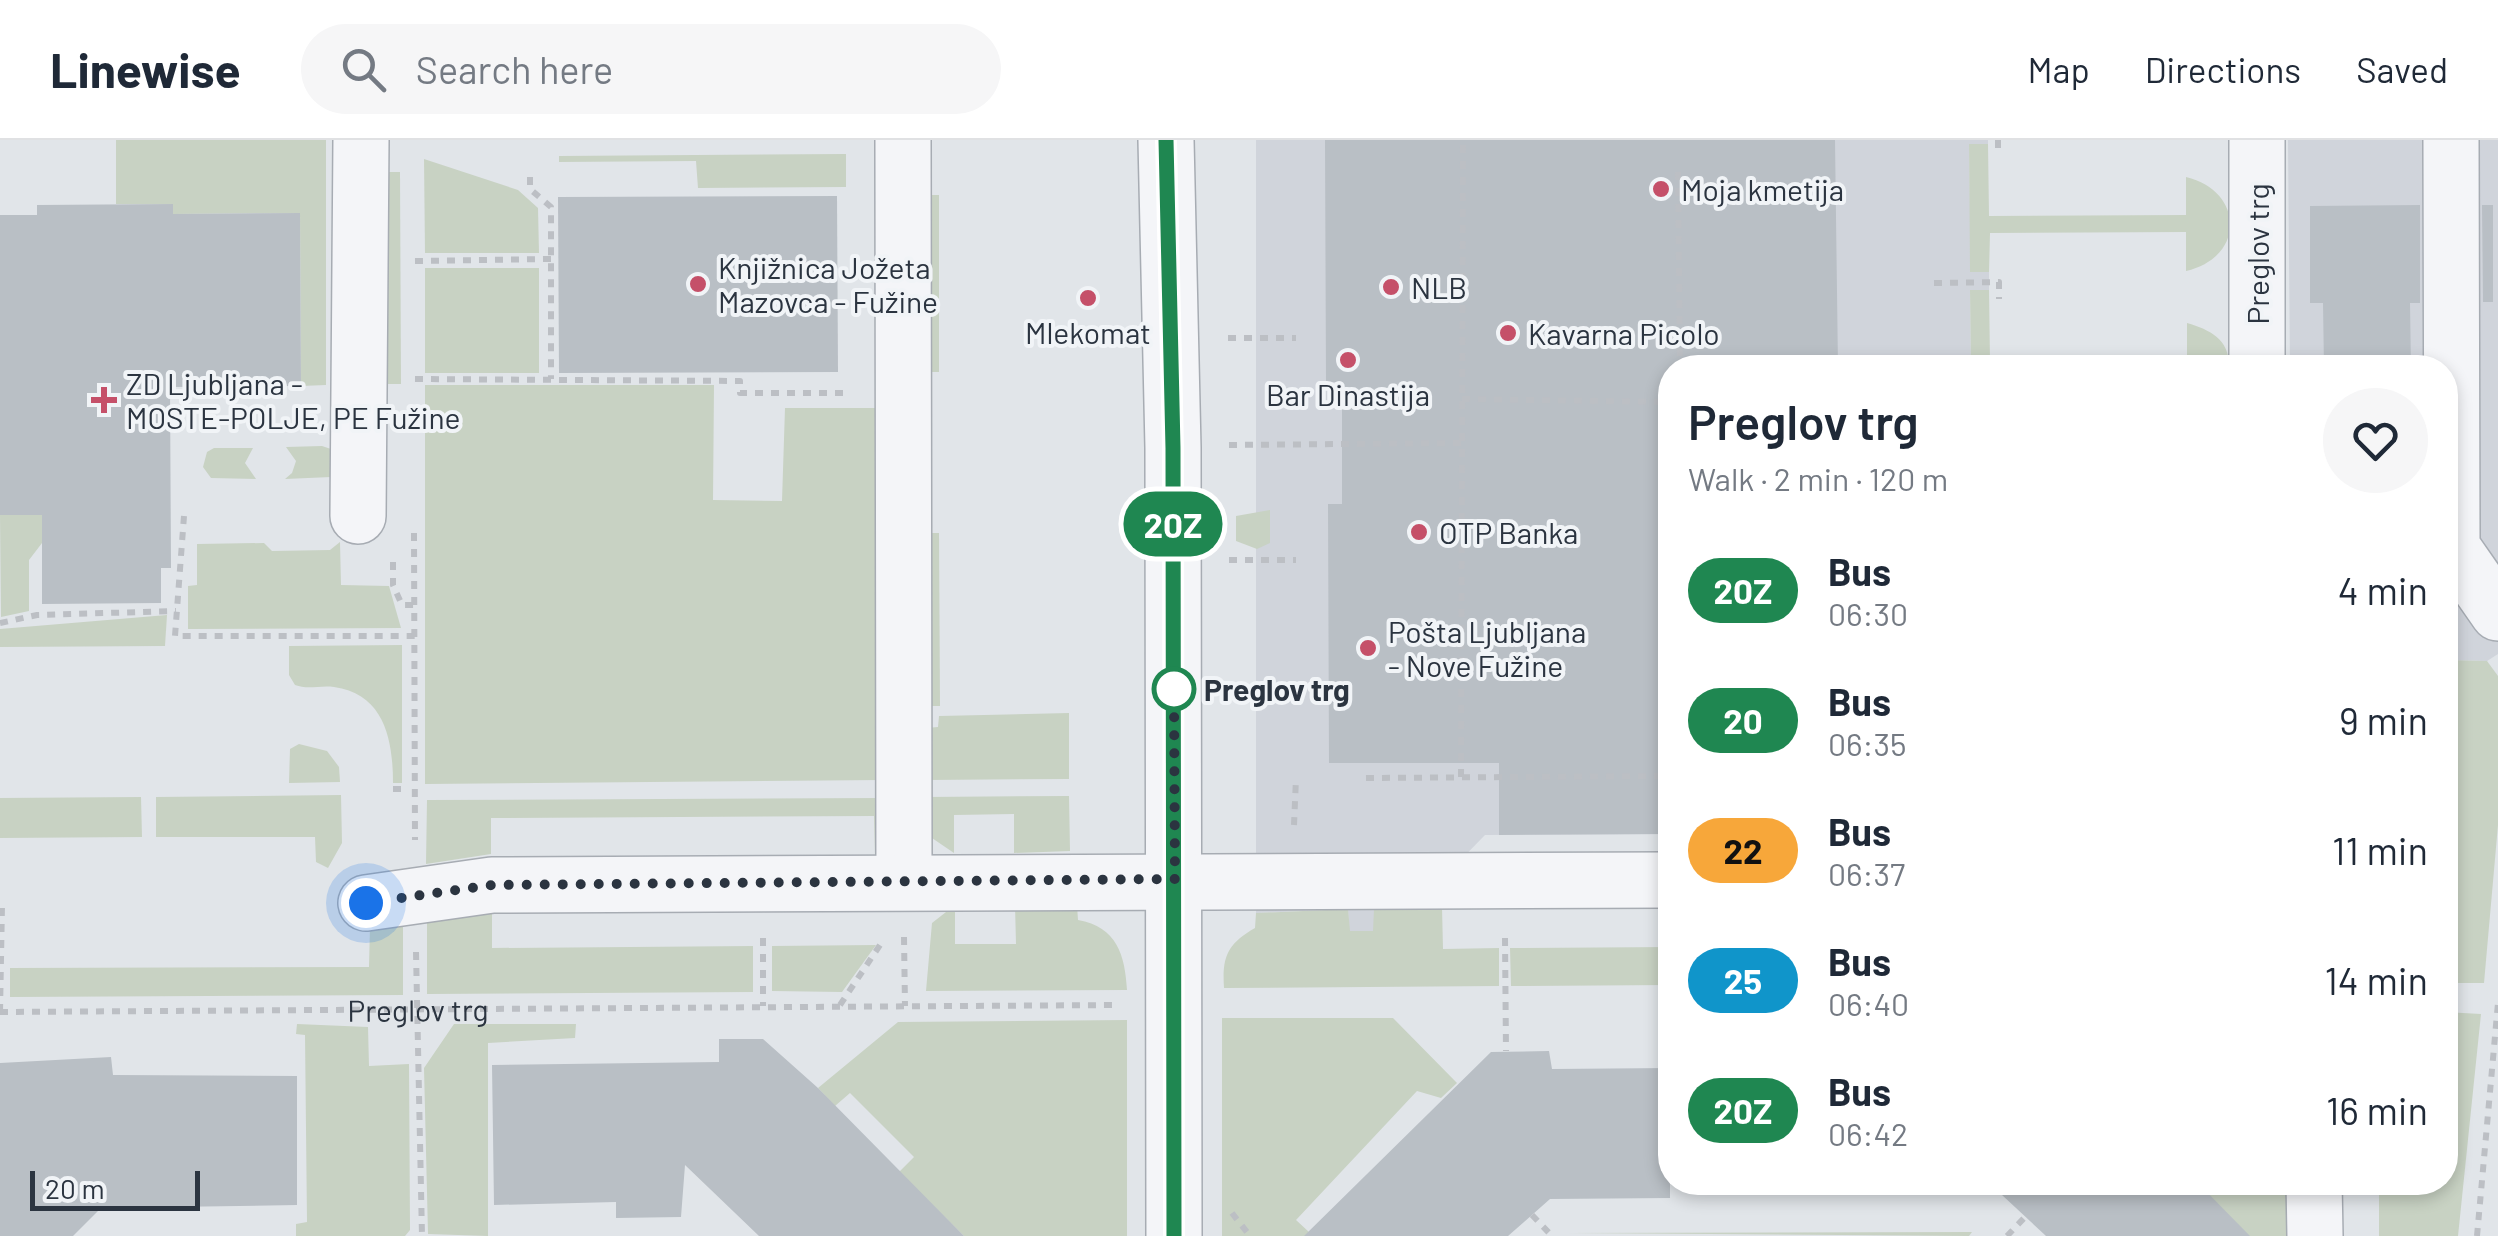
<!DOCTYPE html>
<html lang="en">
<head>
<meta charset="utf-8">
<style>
  body { margin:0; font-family:Barlow,sans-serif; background:#f6f6f7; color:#1f2937; height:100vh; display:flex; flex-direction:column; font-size:38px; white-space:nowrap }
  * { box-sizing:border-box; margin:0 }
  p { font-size:32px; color:#747a83 }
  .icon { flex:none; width:55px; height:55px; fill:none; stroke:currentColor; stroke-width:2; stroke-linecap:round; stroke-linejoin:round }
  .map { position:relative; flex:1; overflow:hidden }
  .sheet { position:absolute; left:1658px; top:215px; width:800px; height:840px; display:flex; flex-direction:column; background:#fff; border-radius:40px; box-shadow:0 5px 15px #0003 }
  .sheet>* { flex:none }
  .badge { padding:0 20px; border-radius:32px; font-size:35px; line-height:65px }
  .scale { position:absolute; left:30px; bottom:25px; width:170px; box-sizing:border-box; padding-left:10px; border:5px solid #2b3440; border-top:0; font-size:28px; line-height:35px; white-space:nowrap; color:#2b3440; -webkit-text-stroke:8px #f1f4f7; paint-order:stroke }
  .you { position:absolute; width:50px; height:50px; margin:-25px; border:8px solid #fff; border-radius:50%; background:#1a73e8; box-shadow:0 0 0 15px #1a73e833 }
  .map>.badge { position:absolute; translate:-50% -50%; box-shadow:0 0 0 5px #fff }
  .round { display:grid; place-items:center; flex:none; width:105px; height:105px; border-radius:52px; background:#f6f6f7 }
  .summary { display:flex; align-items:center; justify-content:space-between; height:170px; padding:0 30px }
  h1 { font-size:48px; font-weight:600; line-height:75px }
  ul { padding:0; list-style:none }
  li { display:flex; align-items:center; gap:30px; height:130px; padding:0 30px }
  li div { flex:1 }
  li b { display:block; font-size:38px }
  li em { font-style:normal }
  li .badge { min-width:110px; font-weight:700; text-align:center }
  header { display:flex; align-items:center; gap:60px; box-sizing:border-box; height:140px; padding:0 50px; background:#fff; border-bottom:2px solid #e0e1e3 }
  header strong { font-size:48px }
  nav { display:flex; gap:55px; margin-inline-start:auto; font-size:35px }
  .search { width:700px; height:90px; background:#f6f6f7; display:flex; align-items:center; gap:25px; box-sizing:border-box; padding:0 35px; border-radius:55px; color:#747a83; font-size:38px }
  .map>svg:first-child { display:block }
</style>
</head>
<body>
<header>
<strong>Linewise</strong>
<div class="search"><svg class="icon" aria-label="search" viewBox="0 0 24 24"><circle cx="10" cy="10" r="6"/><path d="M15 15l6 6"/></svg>Search here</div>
<nav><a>Map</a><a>Directions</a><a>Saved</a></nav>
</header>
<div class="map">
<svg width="2498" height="1096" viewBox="0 0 2498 1096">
  <rect width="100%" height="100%" fill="#e1e5e9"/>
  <!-- built -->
  <g fill="#d0d4db">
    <polygon points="1256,0 1988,0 1988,4 1969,5 1971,132 1989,132 1989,150 1970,150 1971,227 1670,228 1670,694 1485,695 1443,738 1374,769 1374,791 1349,791 1348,769 1256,773"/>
    <polygon points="2288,0 2498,0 2498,514 2487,521 2445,520 2445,228 2290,227"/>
  </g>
  <!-- green -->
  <g fill="#c8d2c3">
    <polygon points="116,0 326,0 326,245 301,246 300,73 173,74 172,64 116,64"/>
    <path d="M1969 4H1988L1989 76 2186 75V37C2244 51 2246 117 2186 131V92L1990 93 1989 132H1970Z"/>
    <polygon points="846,14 846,47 698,48 696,21 559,22 559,16"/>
    <polygon points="424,19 518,50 538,68 539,113 425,113"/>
    <polygon points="381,32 400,32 401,244 381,244"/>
    <polygon points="922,55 939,55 939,232 923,232"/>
    <polygon points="539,128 539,233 425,233 425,128"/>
    <path d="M1970 150H1989L1990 222H2187V183C2211 190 2230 200 2229 227H1971Z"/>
    <polygon points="425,245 714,245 713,360 782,361 785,268 881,268 883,640 425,644"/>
    <polygon points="322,306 334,310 331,337 285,339 292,333 296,321 286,307"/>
    <polygon points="214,308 253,308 245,323 256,339 211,338 203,327 207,312"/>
    <polygon points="1270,370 1270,403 1257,409 1236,401 1236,376"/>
    <polygon points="0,375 42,375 42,403 29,420 29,471 1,477"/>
    <polygon points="924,393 939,393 940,566 925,566"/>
    <polygon points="340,402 341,445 389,446 401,488 188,489 188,446 197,445 197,404 264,403 272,411 330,410"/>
    <polygon points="167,475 165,506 0,507 0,489"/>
    <path d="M402 505V643H393C393 601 385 554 334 547 320 545 308 550 295 545L289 535V506Z"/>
    <polygon points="2445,520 2487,521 2498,536 2498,685 2484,843 2445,843"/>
    <polygon points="1069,573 1069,639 926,640 926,588 938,587 939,576"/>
    <polygon points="299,604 327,611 339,627 340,642 289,643 290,609"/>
    <polygon points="341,655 342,703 328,728 316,722 315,697 156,697 156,657"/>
    <polygon points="1069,656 1070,711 1014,713 1014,674 954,675 954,713 929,696 926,657"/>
    <polygon points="141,657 142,697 0,698 0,658"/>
    <polygon points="883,658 883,714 875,714 874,676 491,678 491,714 426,724 427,660"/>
    <polygon points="492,764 492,808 753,806 753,852 427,854 427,776"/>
    <path d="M955 765V804H1016L1015 765H1077L1078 780C1117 787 1125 815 1127 850L926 851 932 783Z"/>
    <path d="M1442 767 1443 809 1499 808V846L1224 848C1222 817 1227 804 1255 788L1256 773 1348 769 1350 791H1373L1374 769Z"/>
    <polygon points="403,781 403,855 10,857 10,828 369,827 370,787"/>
    <polygon points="876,805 842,852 772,851 772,806"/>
    <polygon points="1670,807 1670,845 1511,846 1510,808"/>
    <polygon points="2445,872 2481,874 2458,1096 2379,1096 2379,1043 2445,1042"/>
    <polygon points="1222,878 1393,878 1457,943 1441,958 1417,951 1296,1080 1309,1092 1305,1096 1222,1096"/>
    <polygon points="1127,880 1127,1096 964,1096 899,1032 914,1017 850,953 835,966 818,948 898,882"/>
    <polygon points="297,884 368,887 369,926 409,924 410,1090 405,1096 296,1096 296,1084 307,1082 305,895 296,894"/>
    <polygon points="454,884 576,884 575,898 488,903 488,1096 428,1094 424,928"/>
    <polygon points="2197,1043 2289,1043 2288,1096 2249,1096"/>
    <polygon points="1972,1092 1969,1096 1567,1093"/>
  </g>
  <!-- building -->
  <g fill="#b9bfc5">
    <polygon points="1325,0 1835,0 1838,228 1670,228 1670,694 1499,695 1499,623 1329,623 1328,364 1342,364 1342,242 1326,242"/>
    <polygon points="837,56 838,232 559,233 558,57"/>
    <polygon points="173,64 173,74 300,73 301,246 170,247 171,428 161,428 161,463 42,464 42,375 0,375 0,75 37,75 37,65"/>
    <polygon points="2420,65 2420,163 2410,163 2411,228 2324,228 2323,163 2310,163 2310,66"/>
    <polygon points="2482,65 2493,65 2493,162 2483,162"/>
    <polygon points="719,899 763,899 818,948 964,1096 759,1096 685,1025 681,1077 616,1078 616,1062 494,1065 492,925 719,922"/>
    <polygon points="1549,911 1552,929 1670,928 1670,1058 1550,1059 1508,1096 1304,1096 1491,912"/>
    <polygon points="111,917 113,935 297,936 297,1065 101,1068 73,1096 0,1096 0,923"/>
    <polygon points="1988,1042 2197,1042 2250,1096 2046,1096"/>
  </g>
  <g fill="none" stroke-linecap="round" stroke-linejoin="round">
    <!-- minor casing -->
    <g stroke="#a7acb3" stroke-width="58">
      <g id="minor">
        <polyline points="903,0 904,742"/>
        <polyline points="1166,0 1173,308 1174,1096"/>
        <polyline points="2257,0 2257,228"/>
        <polyline points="2451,0 2452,407 2498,473"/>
        <polyline points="358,376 361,0"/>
        <polyline points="366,763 492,745 1670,740"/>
        <polyline points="2314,1042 2315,1096"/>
      </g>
    </g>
    <!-- path -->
    <g stroke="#bcbfc4" stroke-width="6" stroke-dasharray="8 8" stroke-linecap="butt">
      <polyline points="1998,0 1998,13"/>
      <polyline points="1678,32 1680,228"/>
      <polyline points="530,37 530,49 551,67 551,239"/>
      <polyline points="415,121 551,119"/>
      <polyline points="1934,143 1999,142 1999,159"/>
      <polyline points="1228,198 1296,198"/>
      <polyline points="415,239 740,241 740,253 850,253"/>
      <polyline points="1462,259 1670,262"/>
      <polyline points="1229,305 1461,303"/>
      <polyline points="184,376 175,496 415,496"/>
      <polyline points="414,393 415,700"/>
      <polyline points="1229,420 1296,420"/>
      <polyline points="393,422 393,445 402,465 414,465"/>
      <polyline points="0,483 37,475 176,471"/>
      <polyline points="1461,637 1463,0"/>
      <polyline points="1366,638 1670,636"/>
      <polyline points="393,649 402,649"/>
      <polyline points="1294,685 1296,638"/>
      <polyline points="904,797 905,866"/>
      <polyline points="763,798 763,866"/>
      <polyline points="1505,798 1506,911"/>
      <polyline points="416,812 422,1096"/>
      <polyline points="840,865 880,805 885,805"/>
      <path id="s1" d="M0 872 1119 865"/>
      <polyline points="0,872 2,765"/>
      <polyline points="1232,1073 1250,1096"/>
      <polyline points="1532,1075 1552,1096"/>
      <polyline points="2007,1096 2025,1077"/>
      <polyline points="2477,1096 2498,863"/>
    </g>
    <!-- minor -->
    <use href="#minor" stroke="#f4f5f8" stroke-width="55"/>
  </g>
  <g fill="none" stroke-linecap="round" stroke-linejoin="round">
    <!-- line casing -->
    <g stroke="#fff" stroke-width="22">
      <polyline id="line" points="1166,0 1173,308 1174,1096"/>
    </g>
    <!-- line -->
    <use href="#line" stroke="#1f8751" stroke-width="15"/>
    <!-- walk -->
    <polyline stroke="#2b3440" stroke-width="10" stroke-dasharray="0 18" points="366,763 492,745 1175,739 1174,549"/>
  </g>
  <!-- markers -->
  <g fill="#c55069" stroke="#f1f4f7" stroke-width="4">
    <circle cx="1661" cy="49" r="10"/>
    <circle cx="698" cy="144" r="10"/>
    <circle cx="1391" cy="147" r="10"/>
    <circle cx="1088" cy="158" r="10"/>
    <circle cx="1508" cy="193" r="10"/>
    <circle cx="1348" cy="220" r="10"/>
    <path d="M99 245h10v10h10v10h-10v10h-10v-10h-10v-10h10z"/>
    <circle cx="1419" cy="392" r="10"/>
    <circle cx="1368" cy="508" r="10"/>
  </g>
  <circle fill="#fff" stroke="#1f8751" stroke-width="5" cx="1174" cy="549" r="20"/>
  <g text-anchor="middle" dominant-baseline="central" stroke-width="8" stroke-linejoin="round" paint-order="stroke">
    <!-- poi labels -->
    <g font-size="30" fill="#2b3440" stroke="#f1f4f7" text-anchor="start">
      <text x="1681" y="49">Moja kmetija</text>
      <text x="718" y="127">Knjižnica Jožeta<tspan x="718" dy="34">Mazovca - Fužine</tspan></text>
      <text x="1411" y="147">NLB</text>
      <text x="1088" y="192" text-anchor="middle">Mlekomat</text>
      <text x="1528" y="193">Kavarna Picolo</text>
      <text x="126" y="243">ZD Ljubljana -<tspan x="126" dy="34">MOSTE-POLJE, PE Fužine</tspan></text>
      <text x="1348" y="254" text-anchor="middle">Bar Dinastija</text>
      <text x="1439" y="392">OTP Banka</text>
      <text x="1388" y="491">Pošta Ljubljana<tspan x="1388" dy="34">- Nove Fužine</tspan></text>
    </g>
    <!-- street labels -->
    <g font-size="30" fill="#2b3440" stroke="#f1f4f7">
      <text transform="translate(2257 114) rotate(-90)">Preglov trg</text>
      <text stroke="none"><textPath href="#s1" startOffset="418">Preglov trg</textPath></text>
    </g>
    <!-- stop labels -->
    <g font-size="30" font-weight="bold" fill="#2b3440" stroke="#f1f4f7" text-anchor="start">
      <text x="1204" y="549">Preglov trg</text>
    </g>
  </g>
</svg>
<div class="scale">20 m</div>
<div class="you" style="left:366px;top:763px"></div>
<b class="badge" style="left:1173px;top:384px;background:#1f8751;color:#fff">20Z</b>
<section class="sheet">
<div class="summary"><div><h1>Preglov trg</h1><p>Walk · 2 min · 120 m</p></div><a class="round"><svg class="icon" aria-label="heart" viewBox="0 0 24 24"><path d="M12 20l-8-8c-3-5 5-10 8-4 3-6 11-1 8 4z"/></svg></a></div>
<ul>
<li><span class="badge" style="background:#1f8751;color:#fff">20Z</span><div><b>Bus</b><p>06:30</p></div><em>4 min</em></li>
<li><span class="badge" style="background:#1f8751;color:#fff">20</span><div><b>Bus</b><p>06:35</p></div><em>9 min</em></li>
<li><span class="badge" style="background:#f7a73a;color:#111">22</span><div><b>Bus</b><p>06:37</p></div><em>11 min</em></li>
<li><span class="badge" style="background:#1095ca;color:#fff">25</span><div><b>Bus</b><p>06:40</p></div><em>14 min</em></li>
<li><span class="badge" style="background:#1f8751;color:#fff">20Z</span><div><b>Bus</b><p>06:42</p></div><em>16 min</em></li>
</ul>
</section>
</div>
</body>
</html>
